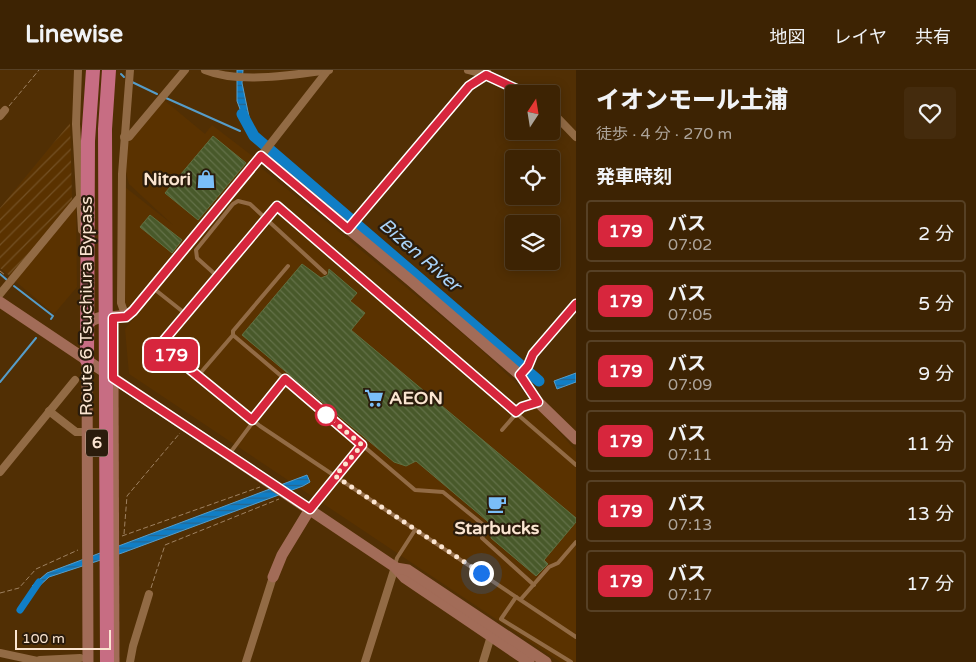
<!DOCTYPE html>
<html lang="ja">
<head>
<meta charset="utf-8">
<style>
  body { margin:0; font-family:"Varela Round","Noto Sans JP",sans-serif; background:#442b0d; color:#f1f3f6; height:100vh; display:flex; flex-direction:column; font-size:19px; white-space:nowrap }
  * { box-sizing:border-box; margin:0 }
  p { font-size:16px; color:#ada49a }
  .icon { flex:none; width:28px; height:28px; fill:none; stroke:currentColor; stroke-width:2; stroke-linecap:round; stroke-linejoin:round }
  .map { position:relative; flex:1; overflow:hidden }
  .side { display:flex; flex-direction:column; background:#3d2303; width:400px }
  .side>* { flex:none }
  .badge { padding:0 10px; border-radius:8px; font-size:18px; line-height:32px }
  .needle { width:32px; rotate:12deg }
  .tools { position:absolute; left:505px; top:15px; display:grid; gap:10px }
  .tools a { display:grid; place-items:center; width:55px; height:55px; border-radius:5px; background:#3d2303; box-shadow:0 2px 12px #0003,0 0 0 1px #564025; font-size:25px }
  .scale { position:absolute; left:15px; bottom:12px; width:96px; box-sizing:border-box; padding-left:5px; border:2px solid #fbe5d1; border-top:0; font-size:14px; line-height:18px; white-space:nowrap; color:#fbe5d1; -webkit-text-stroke:4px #2b1c0c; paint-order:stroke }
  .you { position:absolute; width:25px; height:25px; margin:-12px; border:4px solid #fff; border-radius:50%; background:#1a73e8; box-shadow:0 0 0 8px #1a73e833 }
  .map>.badge { position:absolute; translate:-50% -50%; box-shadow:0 0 0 2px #fff }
  h2 { padding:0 20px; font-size:19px; line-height:45px }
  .round { display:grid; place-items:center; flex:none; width:52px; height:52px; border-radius:5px; background:#442b0d }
  .overview { display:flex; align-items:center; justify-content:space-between; height:85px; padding:0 20px }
  h1 { font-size:24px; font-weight:800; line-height:38px }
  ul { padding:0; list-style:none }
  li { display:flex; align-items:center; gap:15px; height:62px; margin:0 10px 8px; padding:0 10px; border:2px solid #564025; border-radius:5px }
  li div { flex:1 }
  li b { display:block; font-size:19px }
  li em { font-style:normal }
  li .badge { min-width:55px; font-weight:700; text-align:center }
  header { display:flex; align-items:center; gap:30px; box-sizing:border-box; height:70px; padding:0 25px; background:#3d2303; border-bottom:1px solid #564025 }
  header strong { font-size:24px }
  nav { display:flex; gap:28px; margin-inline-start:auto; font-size:18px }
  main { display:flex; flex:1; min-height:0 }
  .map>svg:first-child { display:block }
</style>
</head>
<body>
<header>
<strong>Linewise</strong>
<nav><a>地図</a><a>レイヤ</a><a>共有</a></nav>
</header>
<main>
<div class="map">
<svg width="576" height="592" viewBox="0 0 576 592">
  <defs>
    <pattern id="industrial-furrows" width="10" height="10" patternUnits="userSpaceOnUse" patternTransform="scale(1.25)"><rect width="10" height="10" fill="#5a3200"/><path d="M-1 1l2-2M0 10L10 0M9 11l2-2" fill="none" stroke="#735024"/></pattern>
    <pattern id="water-rules" width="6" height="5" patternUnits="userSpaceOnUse" patternTransform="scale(1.25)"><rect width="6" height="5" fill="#107ec6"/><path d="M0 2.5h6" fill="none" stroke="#286790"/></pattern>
    <pattern id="building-back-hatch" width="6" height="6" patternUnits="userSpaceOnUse" patternTransform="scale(1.25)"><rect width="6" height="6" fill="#48592a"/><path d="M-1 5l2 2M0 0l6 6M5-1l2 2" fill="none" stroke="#637148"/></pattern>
  </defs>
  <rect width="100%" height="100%" fill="#512f04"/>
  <!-- built -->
  <g fill="#5a3200">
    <polygon points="164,30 205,64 212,55 255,88 131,240 124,233 125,117 173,155 129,114 125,99 126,72 130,71"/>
    <polygon points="259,96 475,274 514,311 576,381 576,592 560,592 129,304 125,259"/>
    <polygon points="73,138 76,138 77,217 54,244 14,210"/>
  </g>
  <!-- industrial -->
  <polygon fill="url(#industrial-furrows)" points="70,53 72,131 11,207 0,198 0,138"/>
  <!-- water -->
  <g fill="url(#water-rules)" stroke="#569dc9">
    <polygon points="237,0 243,0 242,13 251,56 247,58 237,31"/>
    <polygon points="576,303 576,312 557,319 554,311"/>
    <polygon points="307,405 310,412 303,416 122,483 49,507 36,519 32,516 47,503"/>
  </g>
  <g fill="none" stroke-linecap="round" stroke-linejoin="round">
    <!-- stream -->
    <g stroke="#569dc9" stroke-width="2">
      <polyline points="121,4 124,7"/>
      <polyline points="132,12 157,24"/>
      <polyline points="166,28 240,61"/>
      <polyline points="0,204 7,210"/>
      <polyline points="14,216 53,246 51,249"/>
      <polyline points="0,312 36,268"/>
    </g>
    <!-- canal -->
    <polyline stroke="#107ec6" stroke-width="7" points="20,540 39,512"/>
    <!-- river -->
    <polyline stroke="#107ec6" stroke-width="11" points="242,44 254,66 539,311"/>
  </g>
  <!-- building -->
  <g fill="url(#building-back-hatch)" stroke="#5f7041">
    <polygon points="213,66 246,93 198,150 165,123"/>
    <polygon points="150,145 182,170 172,183 140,157"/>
    <polygon points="302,194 321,208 328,205 329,199 357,223 350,231 365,243 351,260 576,448 576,452 544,490 548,494 536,506 491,468 492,455 416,391 406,396 394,392 242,265"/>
  </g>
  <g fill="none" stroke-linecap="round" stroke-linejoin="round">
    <!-- path -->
    <g stroke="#9e8161" stroke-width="1" stroke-dasharray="5 2.5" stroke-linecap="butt">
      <polyline points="9,36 39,0"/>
      <polyline points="0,201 5,205"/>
      <polyline points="124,464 127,426 180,363"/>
      <polyline points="122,466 260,417"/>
      <polyline points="151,518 165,475 279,429"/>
      <polyline points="0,523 19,518 36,499 78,480"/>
    </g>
    <!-- lane -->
    <g stroke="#926b45" stroke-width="4">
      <polyline points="217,206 197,188 196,180 233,134 238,131 250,134 325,203"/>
      <polyline points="153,218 187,245"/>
      <polyline points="233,265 233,261 288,196"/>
      <polyline points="197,307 233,265 415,420 443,422 486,457 482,468 534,515"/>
      <polyline points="502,360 522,337 536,332"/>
      <polyline points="230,383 285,309"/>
      <polyline points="576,395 277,136 160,275 260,356 576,567"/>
      <polyline points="311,437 362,375"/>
      <polyline points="395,495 397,488 415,460"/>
      <polyline points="516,527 501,549 571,592"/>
      <polyline points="521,529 549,497 558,493 576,472"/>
    </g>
    <!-- street -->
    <g stroke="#926b45" stroke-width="8">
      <polyline points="78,0 76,54 82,160"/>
      <path d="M205 0C239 14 292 5 329 0"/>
      <polyline points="468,0 487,5 527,24"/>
      <polyline points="551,41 576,67"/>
      <polyline points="0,46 5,40"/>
      <polyline points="124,67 129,67 185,0"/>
      <polyline points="261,86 328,0"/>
      <polyline points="348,159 469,16 487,5 487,0"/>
      <polyline points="0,224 79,128"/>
      <polyline points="126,247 121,233 122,104 130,0"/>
      <polyline points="520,305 528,296 533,284 576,233"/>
      <polyline points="49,341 76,362 108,362"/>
      <polyline points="0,402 75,310"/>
      <polyline points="0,583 42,592"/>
      <polyline points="40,590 80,588"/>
      <polyline points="130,592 133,576 149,524"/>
      <polyline points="246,592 273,507"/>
      <polyline points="365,592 395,497"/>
      <polyline points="483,592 491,566"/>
    </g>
    <!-- secondary -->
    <g stroke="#a26c58" stroke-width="11">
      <polyline points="0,232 395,497 405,508 529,592"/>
      <path d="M88 254C100 241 119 252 133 241L261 86 410 210 520 305 538 332 576 369"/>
      <polyline points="87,290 88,592"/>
      <polyline points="113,309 114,592"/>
      <polyline points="396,498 408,500 546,592"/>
      <polyline points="273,507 282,485 310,439"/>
    </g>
    <!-- highway -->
    <g stroke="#c76d83" stroke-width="14">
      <polyline points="87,290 88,71 93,0"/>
      <polyline points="107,592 105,59 109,0"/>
    </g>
  </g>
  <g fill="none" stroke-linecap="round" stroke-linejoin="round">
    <!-- line casing -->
    <g stroke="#fff" stroke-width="11">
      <polyline id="line" points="527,24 486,5 469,16 348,159 261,86 133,241 126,247 113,248 113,308 310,439 362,375 285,309 252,350 160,275 277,136 516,342 522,337 538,332 520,305 528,296 533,284 576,234"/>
    </g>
    <!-- line -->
    <use href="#line" stroke="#d7263d" stroke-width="8"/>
    <!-- walk -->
    <polyline stroke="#fbe5d1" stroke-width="5" stroke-dasharray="0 9" points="326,345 362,375 335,406 481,503"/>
  </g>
  <!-- icons -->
  <defs>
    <g id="shop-bare" transform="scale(1.5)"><path d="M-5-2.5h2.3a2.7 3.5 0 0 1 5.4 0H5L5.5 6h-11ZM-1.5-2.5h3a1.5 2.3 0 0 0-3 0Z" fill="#7abef8" stroke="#2b1c0c" stroke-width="2.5" paint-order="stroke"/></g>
    <g id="supermarket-bare" transform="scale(1.5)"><path d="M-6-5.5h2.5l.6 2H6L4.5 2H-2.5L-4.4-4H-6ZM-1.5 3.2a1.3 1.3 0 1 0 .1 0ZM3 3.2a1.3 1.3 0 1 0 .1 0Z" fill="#7abef8" stroke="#2b1c0c" stroke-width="2.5" paint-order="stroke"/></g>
    <g id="cafe-bare" transform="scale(1.5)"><path d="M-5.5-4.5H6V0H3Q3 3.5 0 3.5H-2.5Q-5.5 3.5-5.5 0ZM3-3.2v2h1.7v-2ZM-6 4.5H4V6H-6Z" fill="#7abef8" stroke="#2b1c0c" stroke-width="2.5" paint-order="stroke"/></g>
  </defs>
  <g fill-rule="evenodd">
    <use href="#shop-bare" x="206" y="109"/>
    <use href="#supermarket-bare" x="374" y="328"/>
    <use href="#cafe-bare" x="497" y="434"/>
  </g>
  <!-- markers -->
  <circle fill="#fff" stroke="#d7263d" stroke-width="2.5" cx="326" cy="345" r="10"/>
  <g text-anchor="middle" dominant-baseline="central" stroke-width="4.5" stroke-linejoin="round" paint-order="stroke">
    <!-- shield labels -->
    <rect fill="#2b1c0c" stroke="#bda996" stroke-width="1" x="86" y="359.5" width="22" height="27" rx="4"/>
    <g font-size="16" font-weight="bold" fill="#fbe5d1">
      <text x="97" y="373">6</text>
    </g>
    <!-- poi labels -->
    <g font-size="18" font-weight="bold" fill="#fbe5d1" stroke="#2b1c0c" text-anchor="end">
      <text x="191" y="109">Nitori</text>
      <text x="389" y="328" text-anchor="start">AEON</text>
      <text x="497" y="458" text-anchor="middle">Starbucks</text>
    </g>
    <!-- street labels -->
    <g font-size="18" fill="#fbe5d1" stroke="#2b1c0c">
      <text transform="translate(86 236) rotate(-90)">Route 6 Tsuchiura Bypass</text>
    </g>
    <!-- water labels -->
    <g font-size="19" font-style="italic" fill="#a9d3f8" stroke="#2b1c0c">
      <text transform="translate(420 185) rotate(41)">Bizen River</text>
    </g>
  </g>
</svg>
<div class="tools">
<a><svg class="needle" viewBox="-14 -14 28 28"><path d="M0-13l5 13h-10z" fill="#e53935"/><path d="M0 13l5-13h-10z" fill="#ada49a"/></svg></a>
<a><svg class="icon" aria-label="locate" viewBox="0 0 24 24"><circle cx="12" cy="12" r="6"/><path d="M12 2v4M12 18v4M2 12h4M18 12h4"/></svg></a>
<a><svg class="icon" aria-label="layers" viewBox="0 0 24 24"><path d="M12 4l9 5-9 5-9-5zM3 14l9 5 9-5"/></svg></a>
</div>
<div class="scale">100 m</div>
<div class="you" style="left:481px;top:503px"></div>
<b class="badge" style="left:171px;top:285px;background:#d7263d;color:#fff">179</b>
</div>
<section class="side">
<div class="overview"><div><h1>イオンモール土浦</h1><p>徒歩 · 4 分 · 270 m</p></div><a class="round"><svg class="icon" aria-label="heart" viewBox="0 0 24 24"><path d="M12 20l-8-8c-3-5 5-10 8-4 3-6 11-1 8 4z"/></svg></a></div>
<h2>発車時刻</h2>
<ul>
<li><span class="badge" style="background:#d7263d;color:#fff">179</span><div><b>バス</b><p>07:02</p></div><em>2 分</em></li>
<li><span class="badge" style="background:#d7263d;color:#fff">179</span><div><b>バス</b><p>07:05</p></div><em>5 分</em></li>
<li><span class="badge" style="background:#d7263d;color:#fff">179</span><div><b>バス</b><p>07:09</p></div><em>9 分</em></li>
<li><span class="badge" style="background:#d7263d;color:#fff">179</span><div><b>バス</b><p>07:11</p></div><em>11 分</em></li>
<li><span class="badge" style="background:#d7263d;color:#fff">179</span><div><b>バス</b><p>07:13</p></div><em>13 分</em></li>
<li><span class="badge" style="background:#d7263d;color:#fff">179</span><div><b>バス</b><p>07:17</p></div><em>17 分</em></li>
</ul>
</section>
</main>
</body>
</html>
